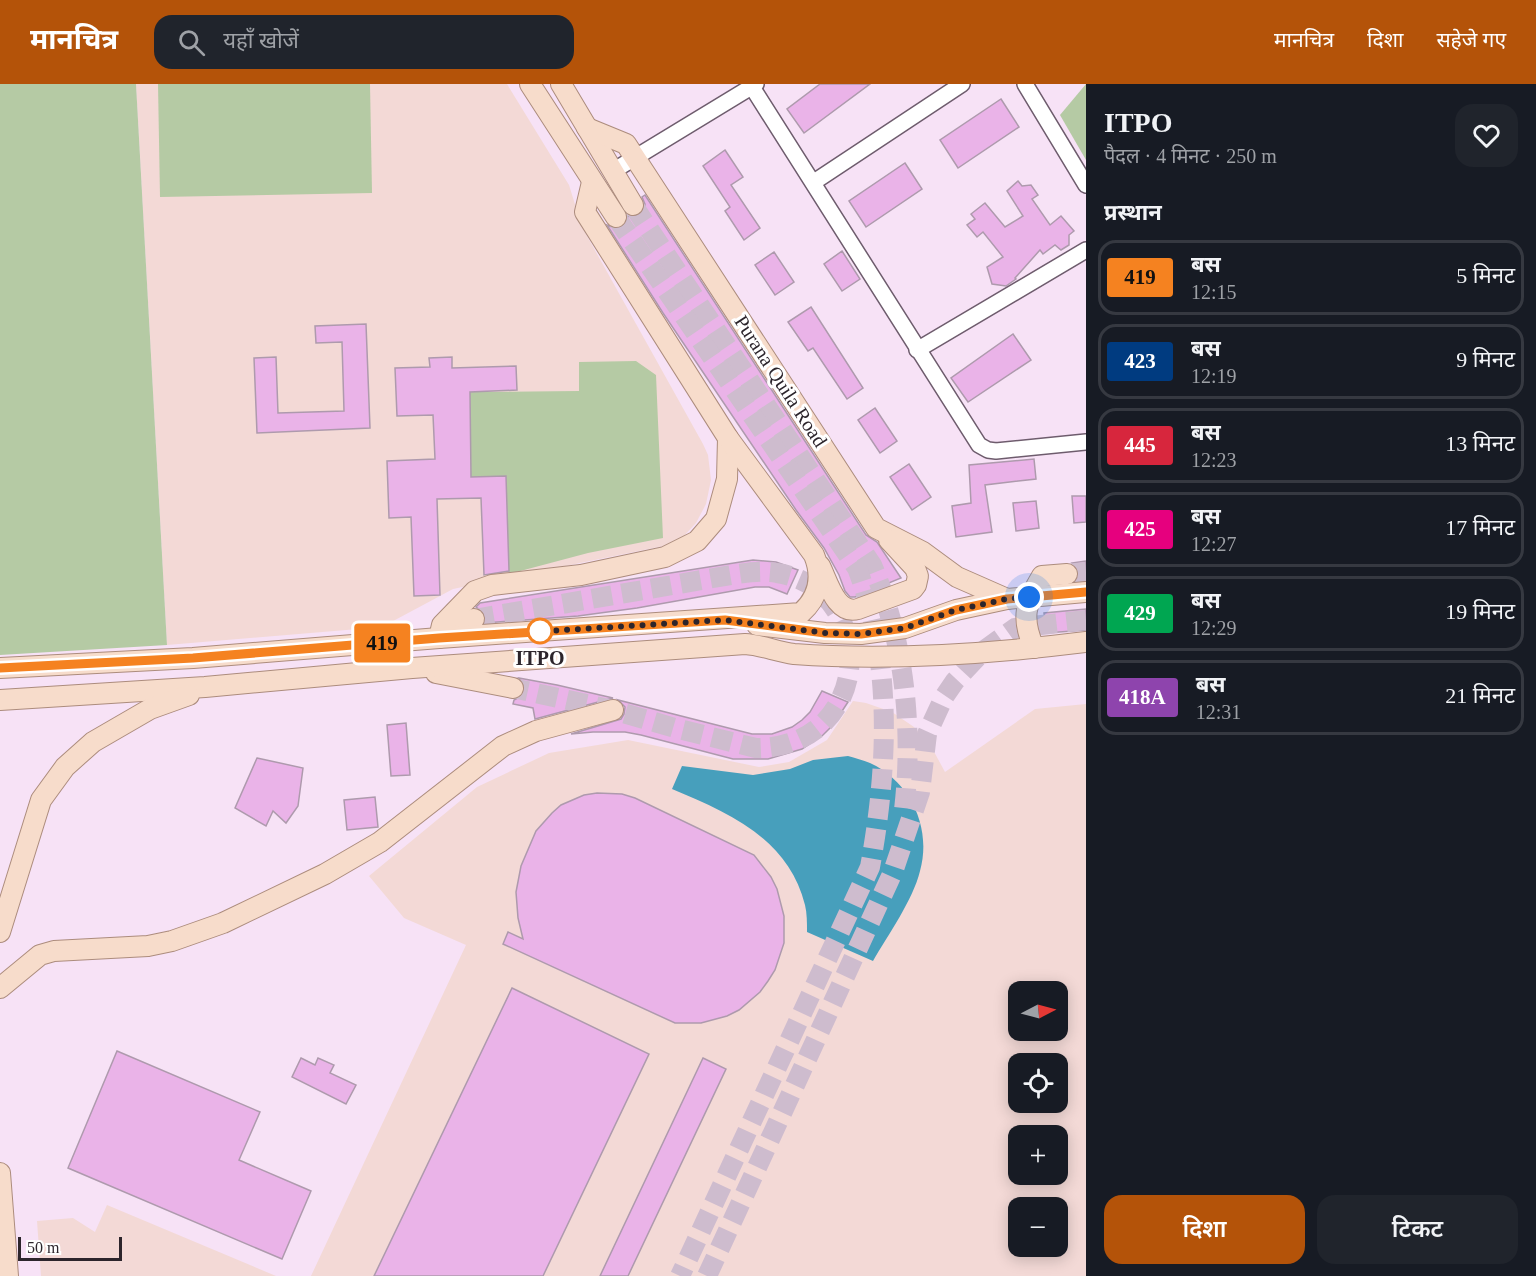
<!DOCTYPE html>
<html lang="hi">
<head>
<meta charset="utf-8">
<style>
  body { margin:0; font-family:"Times New Roman","Noto Sans Devanagari",serif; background:#20242c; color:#f1f3f6; height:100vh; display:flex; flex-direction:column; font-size:22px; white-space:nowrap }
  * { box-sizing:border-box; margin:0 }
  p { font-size:20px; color:#9ea1a6 }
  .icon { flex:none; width:33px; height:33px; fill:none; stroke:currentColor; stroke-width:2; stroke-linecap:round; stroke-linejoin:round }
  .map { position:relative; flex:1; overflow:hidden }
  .panel { display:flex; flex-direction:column; background:#171b24; width:450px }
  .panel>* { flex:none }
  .badge { padding:0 12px; border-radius:4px; font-size:21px; line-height:39px }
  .needle { width:39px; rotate:84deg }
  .controls { position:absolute; left:1008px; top:897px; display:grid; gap:12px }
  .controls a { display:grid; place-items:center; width:60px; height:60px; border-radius:12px; background:#171b24; box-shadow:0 3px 15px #0003; font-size:30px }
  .scale { position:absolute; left:18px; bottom:15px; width:104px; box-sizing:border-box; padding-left:6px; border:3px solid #2c252c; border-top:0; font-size:16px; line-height:21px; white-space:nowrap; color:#2c252c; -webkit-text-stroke:4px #fff; paint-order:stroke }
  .you { position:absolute; width:30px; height:30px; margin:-15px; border:4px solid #fff; border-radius:50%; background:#1a73e8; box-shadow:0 0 0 9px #1a73e833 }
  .map>.badge { position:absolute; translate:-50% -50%; box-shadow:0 0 0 3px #fff }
  h2 { padding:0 18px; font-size:22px; line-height:54px }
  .round { display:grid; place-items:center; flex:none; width:63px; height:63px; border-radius:18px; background:#20242c }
  .overview { display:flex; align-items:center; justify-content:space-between; height:102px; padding:0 18px }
  h1 { font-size:28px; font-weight:600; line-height:45px }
  .action { display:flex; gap:12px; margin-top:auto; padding:12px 18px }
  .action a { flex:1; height:69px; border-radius:18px; background:#b45309; color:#fff; font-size:24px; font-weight:600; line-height:69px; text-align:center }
  .action a+a { background:#20242c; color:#f1f3f6 }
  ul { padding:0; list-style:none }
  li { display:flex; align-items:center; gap:18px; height:75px; margin:0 12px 9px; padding:0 6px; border:3px solid #363941; border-radius:18px }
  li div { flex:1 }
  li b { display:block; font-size:22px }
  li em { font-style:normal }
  li .badge { min-width:66px; font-weight:700; text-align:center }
  header { display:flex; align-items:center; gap:36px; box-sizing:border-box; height:84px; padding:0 30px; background:#b45309; color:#fff }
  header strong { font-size:28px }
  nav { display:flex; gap:33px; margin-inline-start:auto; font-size:21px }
  .search { width:420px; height:54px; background:#20242c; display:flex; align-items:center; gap:15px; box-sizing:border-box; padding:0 21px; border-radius:18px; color:#9ea1a6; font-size:22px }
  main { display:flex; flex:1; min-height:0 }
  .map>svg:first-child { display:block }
</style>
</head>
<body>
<header>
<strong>मानचित्र</strong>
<div class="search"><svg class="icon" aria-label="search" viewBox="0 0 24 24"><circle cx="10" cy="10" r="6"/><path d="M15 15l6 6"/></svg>यहाँ खोजें</div>
<nav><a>मानचित्र</a><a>दिशा</a><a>सहेजे गए</a></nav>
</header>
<main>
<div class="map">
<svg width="1086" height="1192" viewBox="0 0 1086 1192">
  <rect width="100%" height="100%" fill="#f7e2f6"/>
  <!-- commercial -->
  <g fill="#f3d9d6" fill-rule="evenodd">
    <polygon points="136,0 507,0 569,101 582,143 703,360 708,371 711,396 706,420 696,439 682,454 673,460 453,505 382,543 167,561"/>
    <path d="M853 617 866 619 892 628 914 643 932 664 945 688 1035 625 1086 620V1192H311L466 861 404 834 369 792 477 703 549 669 628 656 759 683 789 678 827 656ZM1018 908H1058V946H1018ZM1018 980H1058V1018H1018ZM1018 1052H1058V1090H1018ZM1018 1124H1058V1162H1018Z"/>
    <polygon points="107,1121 276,1192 41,1192 37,1137 73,1134 95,1148"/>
  </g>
  <!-- green -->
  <g fill="#b5caa4">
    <polygon points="0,0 136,0 167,561 0,571"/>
    <polygon points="158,0 370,0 372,109 160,113"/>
    <polygon points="1086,0 1086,76 1060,31"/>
    <polygon points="636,277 656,291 663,454 588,469 509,490 506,393 471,393 470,308 579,307 579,278"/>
  </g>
  <!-- water -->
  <path fill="#479fbc" d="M848 672C855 674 863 676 870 679 911 698 932 744 920 787 913 816 888 851 873 877L807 848C807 839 807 829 805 821 788 754 729 729 672 705L682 682 753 691 790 685 813 676Z"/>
  <!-- building -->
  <g fill="#eab3e8" stroke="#ae9aad" stroke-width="1.5">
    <polygon points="820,0 870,0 804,49 787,25"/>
    <polygon points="1001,15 1019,43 958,84 940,56"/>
    <polygon points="725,66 743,93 731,101 760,144 744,156 725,127 730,123 703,82"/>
    <polygon points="905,79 922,105 866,143 849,117"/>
    <polygon points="1018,97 1022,102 1031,101 1038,111 1032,115 1050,141 1061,132 1074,147 1069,151 1069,161 1061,166 1055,161 1043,170 1040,166 1015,194 1016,195 1006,202 992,200 987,183 1003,173 983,148 977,153 967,141 975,135 971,130 985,119 1005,143 1023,132 1007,107"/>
    <polygon points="645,111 866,451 877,458 901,494 855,513 850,513 845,507 839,491 824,464 796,426 663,229 607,141 617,145 626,139 628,132 634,133 640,131 644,126 645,120 642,113"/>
    <polygon points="842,167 860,195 842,207 824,180"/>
    <polygon points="774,168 794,198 775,211 755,181"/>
    <polygon points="811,223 863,304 847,315 813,264 808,267 788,238"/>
    <polygon points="366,240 370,344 257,349 254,274 276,273 278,329 344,327 342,258 316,259 315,242"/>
    <polygon points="1013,250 1031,276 968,318 951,294"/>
    <polygon points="452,273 452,284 516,282 517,306 470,308 471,393 506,392 509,487 484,491 481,414 437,415 440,511 414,512 411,433 389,434 387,377 435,375 433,331 397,332 395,284 430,283 429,274"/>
    <polygon points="875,324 897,357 880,369 858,336"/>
    <polygon points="1034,375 1036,395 985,401 992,448 956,453 952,422 971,419 969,381"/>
    <polygon points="909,380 931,413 912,426 890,393"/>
    <polygon points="1072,412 1086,412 1086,438 1074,439"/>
    <polygon points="1036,417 1039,444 1016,447 1013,419"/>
    <polygon points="753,476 776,478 798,486 787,510 769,503 755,503 637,524 578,532 485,539 484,529 476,523 480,519"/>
    <polygon points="1086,477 1086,496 1077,497 1079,488 1076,483 1072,479"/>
    <polygon points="1086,525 1086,546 1046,549 1044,529"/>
    <polygon points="519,594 557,601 613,614 535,635 533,624 513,620 514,616 522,612 525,607 524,600"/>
    <polygon points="822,607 848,618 833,641 823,651 802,665 768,675 733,675 641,651 625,648 593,648 571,650 621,635 624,630 625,623 618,616 752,650 772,650 792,643 802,636 810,628"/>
    <polygon points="406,639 410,691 391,692 387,641"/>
    <polygon points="257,674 303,684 298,722 286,739 273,727 266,742 235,724"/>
    <polygon points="597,709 622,710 635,714 754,771 771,793 777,805 784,832 784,859 775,886 768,897 760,908 739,926 727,932 701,939 675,939 503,860 508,848 523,855 518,834 516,808 521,782 536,747 552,729 561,721 584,711"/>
    <polygon points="375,713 378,743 347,746 344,716"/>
    <polygon points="512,904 649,970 543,1192 374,1192"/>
    <polygon points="117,967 260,1028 239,1076 311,1107 282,1175 68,1084"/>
    <polygon points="301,974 315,981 318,974 334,981 330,989 356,1001 346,1020 292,993"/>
    <polygon points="703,974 726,985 628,1192 600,1192"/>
  </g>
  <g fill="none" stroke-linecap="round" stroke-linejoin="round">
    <!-- major-tunnel -->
    <g stroke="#cebcce" stroke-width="20" stroke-dasharray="20 10" stroke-linecap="butt">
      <path d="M633 121 872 481C906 560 914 650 903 734"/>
      <path d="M616 133 857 484C893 578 888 685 870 783L680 1192"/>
      <polyline points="1067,490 1086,488"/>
      <path d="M474 535 731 491C746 489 761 486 777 489 880 505 874 664 756 664L675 644 613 626 513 604"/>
      <polyline points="707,1192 893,788 920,708 927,650 944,613 955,597 983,567 1015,544 1086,536"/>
    </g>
    <!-- minor casing -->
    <g stroke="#6e5c6d" stroke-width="18">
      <g id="minor">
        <polyline points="1025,0 1086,101"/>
        <polyline points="752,3 979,361 988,366 996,367 1086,358"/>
        <polyline points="613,87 756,0"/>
        <polyline points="814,98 962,0"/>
        <polyline points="917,266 1086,166"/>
      </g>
    </g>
    <!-- major casing -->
    <g stroke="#ac8c7d" stroke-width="22">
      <g id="major">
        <polyline points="530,0 616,133"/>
        <polyline points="561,0 633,121"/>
        <polyline points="587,44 626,60 876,444 923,468 957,493 1007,515"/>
        <path d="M820 482C828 498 836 531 858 525L913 505 916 501 918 492 915 484 889 456"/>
        <polyline points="757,541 825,549 861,550 905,544 956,526 1007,515 1086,508"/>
        <polyline points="444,551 474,535"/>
        <polyline points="439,554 442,541 475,507 492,501 581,491 665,473 697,457 716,435 727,395 728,354 585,128 592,98"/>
        <path d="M1034 564C1021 534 1025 520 1042 492L1067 490"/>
        <path d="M0 584 193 574 439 554 801 529C819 513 823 493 814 471L728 354"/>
        <polyline points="436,589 513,604"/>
        <path d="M0 616 205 603 412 584 745 560C762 561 777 568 794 570 891 577 990 570 1086 558"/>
        <polyline points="0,848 41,716 65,683 93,658 150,625 189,611"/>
        <polyline points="0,904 40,871 54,867 148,862 172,857 223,839 325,790 380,758 503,662 536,647 613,626"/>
        <polyline points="0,1089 8,1192"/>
      </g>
    </g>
    <!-- minor -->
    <use href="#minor" stroke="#fff" stroke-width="15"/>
    <!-- major -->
    <use href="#major" stroke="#f7dccb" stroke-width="20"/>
  </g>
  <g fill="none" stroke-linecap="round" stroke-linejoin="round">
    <!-- line casing -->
    <g stroke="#fff" stroke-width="14">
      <polyline id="line" points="0,584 193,574 439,554 725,536 825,549 861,550 905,544 956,526 1007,515 1086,508"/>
    </g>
    <!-- line -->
    <use href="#line" stroke="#f58220" stroke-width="9"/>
    <!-- walk -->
    <polyline stroke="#2c252c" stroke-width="6" stroke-dasharray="0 10.8" points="540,547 532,548 725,536 825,549 861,550 905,544 956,526 1007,515 1029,513"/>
  </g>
  <!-- markers -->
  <circle fill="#fff" stroke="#f58220" stroke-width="3" cx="540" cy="547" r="12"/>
  <g text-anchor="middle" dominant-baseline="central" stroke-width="6" stroke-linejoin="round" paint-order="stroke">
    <!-- street labels -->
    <g font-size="20" fill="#2c252c" stroke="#fff">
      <text transform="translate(781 297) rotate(57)">Purana Quila Road</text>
    </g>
    <!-- stop labels -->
    <g font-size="20" font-weight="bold" fill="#2c252c" stroke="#fff">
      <text x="540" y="574">ITPO</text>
    </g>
  </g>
</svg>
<div class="controls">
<a><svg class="needle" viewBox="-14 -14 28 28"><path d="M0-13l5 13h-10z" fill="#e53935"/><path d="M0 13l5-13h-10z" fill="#9ea1a6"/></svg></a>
<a><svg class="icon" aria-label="locate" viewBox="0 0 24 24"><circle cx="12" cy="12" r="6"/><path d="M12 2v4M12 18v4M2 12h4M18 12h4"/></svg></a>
<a>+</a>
<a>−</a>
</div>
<div class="scale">50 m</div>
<div class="you" style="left:1029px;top:513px"></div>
<b class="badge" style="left:382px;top:559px;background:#f58220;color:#111">419</b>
</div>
<section class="panel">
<div class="overview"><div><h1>ITPO</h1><p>पैदल · 4 मिनट · 250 m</p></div><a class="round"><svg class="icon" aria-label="heart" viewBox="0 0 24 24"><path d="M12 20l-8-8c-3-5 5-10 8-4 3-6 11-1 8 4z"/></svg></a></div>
<h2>प्रस्थान</h2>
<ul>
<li><span class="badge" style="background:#f58220;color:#111">419</span><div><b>बस</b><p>12:15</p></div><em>5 मिनट</em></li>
<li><span class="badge" style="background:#003b80;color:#fff">423</span><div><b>बस</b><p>12:19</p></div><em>9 मिनट</em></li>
<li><span class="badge" style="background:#d7263d;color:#fff">445</span><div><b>बस</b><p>12:23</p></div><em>13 मिनट</em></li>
<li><span class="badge" style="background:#e6007e;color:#fff">425</span><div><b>बस</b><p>12:27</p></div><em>17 मिनट</em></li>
<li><span class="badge" style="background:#00a651;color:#fff">429</span><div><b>बस</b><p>12:29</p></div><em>19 मिनट</em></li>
<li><span class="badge" style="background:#8e44ad;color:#fff">418A</span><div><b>बस</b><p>12:31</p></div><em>21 मिनट</em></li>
</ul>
<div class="action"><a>दिशा</a><a>टिकट</a></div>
</section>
</main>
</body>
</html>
